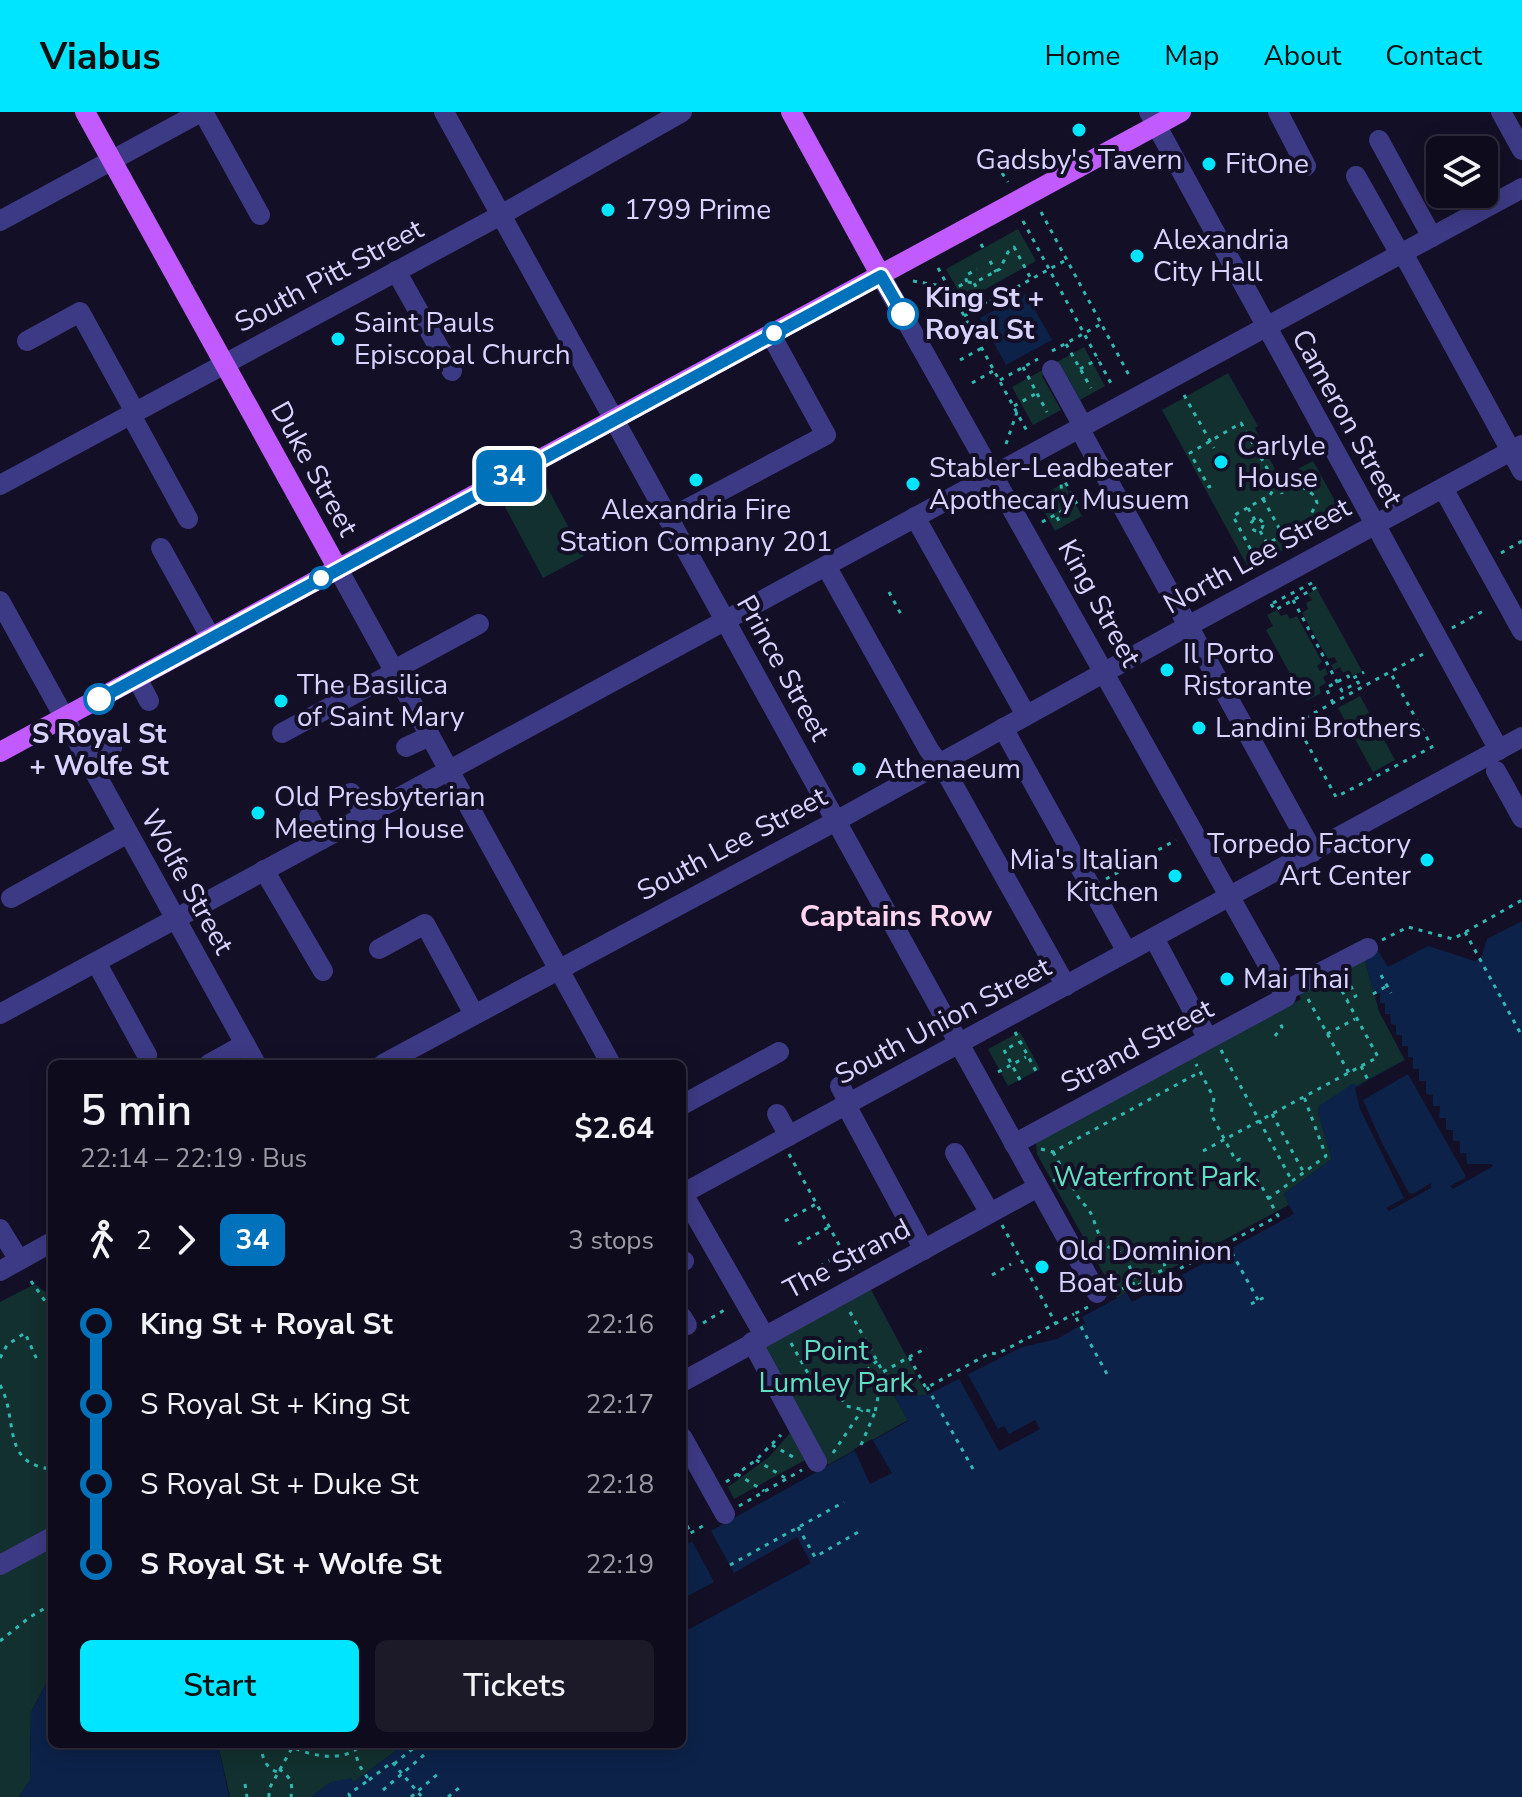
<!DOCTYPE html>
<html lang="en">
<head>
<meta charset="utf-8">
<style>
  body { margin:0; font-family:"Nunito Sans",sans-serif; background:#1c1929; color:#f1f3f6; height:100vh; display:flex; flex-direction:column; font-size:30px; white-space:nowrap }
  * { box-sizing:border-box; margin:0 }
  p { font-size:26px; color:#9b9ba3 }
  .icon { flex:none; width:44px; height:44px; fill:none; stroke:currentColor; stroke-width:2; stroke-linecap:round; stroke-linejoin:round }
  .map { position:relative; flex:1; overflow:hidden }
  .drawer { position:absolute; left:48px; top:948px; width:638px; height:688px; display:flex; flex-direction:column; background:#0e0b1c; border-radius:12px; box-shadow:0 4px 20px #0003,0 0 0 2px #2e2b3b }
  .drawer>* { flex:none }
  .badge { padding:0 16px; border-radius:12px; font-size:28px; line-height:52px }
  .controls { position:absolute; left:1426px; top:24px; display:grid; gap:16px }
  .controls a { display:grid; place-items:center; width:72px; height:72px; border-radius:12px; background:#0e0b1c; box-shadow:0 4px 20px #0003,0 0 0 2px #2e2b3b; font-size:40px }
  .map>.badge { position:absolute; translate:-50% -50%; box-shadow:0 0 0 4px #fff }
  .legs { display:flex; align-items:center; gap:12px; height:88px; padding:0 32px; font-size:26px }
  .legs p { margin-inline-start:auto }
  .head { display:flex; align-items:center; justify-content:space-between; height:136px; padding:0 32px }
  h1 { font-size:44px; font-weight:600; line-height:60px }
  .action { display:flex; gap:16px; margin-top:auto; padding:16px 32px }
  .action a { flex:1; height:92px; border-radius:12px; background:#00e5ff; color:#111; font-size:32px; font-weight:600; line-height:92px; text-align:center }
  .action a+a { background:#1c1929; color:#f1f3f6 }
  ul { padding:0 32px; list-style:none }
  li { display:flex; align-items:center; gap:28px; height:80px; font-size:30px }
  li i { display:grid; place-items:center; width:12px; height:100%; margin:0 10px; background:currentColor }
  li i::after { content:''; width:20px; height:20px; margin:-10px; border:6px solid; border-radius:50%; background:#0e0b1c }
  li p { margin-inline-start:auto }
  li:first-child i { background:linear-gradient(#0000 50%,currentColor 0) }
  li:last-child i { background:linear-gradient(currentColor 50%,#0000 0) }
  header { display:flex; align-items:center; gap:48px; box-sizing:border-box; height:112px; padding:0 40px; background:#00e5ff; color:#111 }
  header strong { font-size:38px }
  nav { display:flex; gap:44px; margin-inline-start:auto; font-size:28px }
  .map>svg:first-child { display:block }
</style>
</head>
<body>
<header>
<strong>Viabus</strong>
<nav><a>Home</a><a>Map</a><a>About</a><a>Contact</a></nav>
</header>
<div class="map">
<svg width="1522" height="1685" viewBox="0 0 1522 1685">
  <rect width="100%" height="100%" fill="#130f26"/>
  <!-- green -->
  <g fill="#12302f">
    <polygon points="1018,117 1036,149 964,189 946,157"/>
    <polygon points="1084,235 1105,274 1080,288 1061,253 1042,264 1061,298 1033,313 1012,275"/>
    <polygon points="1228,261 1258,314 1255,316 1260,326 1259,327 1280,366 1313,349 1344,405 1249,457 1162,298"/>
    <polygon points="1064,371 1082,404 1055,419 1040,392 1056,382 1053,377"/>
    <polygon points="546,373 584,444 543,466 505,395"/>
    <polygon points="1317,477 1362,559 1353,564 1349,558 1343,561 1340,555 1334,558 1331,553 1337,550 1334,545 1328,547 1302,501 1308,497 1306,491 1312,488 1308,482"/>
    <polygon points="1277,498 1281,504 1287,502 1290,507 1297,504 1322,550 1317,554 1320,559 1325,556 1328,562 1323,565 1326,571 1319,575 1321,581 1308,588 1304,587 1266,518 1273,514 1267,503"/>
    <polygon points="1360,584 1395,648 1373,660 1338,596"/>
    <polygon points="1363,842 1379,899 1405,948 1319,994 1318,1000 1332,1047 1284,1082 1289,1093 1117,1186 1037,1042 1036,1031 1043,1024 1301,887 1297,878"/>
    <polygon points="1020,920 1040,957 1008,974 988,937"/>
    <polygon points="35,1172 52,1185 52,1560 31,1600 30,1668 19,1685 0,1685 0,1190"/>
    <polygon points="870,1176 927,1283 914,1284 887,1271 908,1308 828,1353 764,1235"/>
    <polygon points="790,1321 805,1348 734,1387 728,1375 769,1345"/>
    <polygon points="218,1632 405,1632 354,1670 331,1670 311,1685 230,1685"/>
  </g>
  <!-- water -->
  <g fill="#0c2248">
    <polygon points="1026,182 1052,228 1006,253 980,206"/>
    <polygon points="1520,810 1522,810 1522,1685 311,1685 331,1670 351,1666 354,1670 405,1632 682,1632 682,1435 908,1309 887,1270 901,1262 914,1284 927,1283 1022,1235 1057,1227 1085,1211 1082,1205 1289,1093 1284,1082 1332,1047 1318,1000 1319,994 1352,972 1359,973 1405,948 1379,899 1363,842 1378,839 1388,855 1428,834 1475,849 1481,846 1487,827"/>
    <polygon points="52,1560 52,1632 218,1632 229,1685 19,1685 30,1668 31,1600"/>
  </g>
  <!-- pier -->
  <g fill="#130f26">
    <polygon points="1380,881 1380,891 1385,891 1385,902 1390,902 1391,912 1396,913 1396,923 1402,923 1402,934 1408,934 1408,945 1413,945 1413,957 1419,957 1419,969 1426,969 1426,982 1433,983 1433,994 1440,994 1439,1006 1446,1006 1446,1018 1453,1018 1453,1029 1460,1029 1460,1041 1466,1041 1467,1052 1492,1052 1493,1054 1453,1077 1450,1074 1465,1066 1465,1063 1408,962 1363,988 1382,1031 1409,1081 1413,1082 1431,1071 1431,1076 1389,1099 1386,1096 1404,1086 1360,997 1355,976 1405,948 1379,899 1375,882"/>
    <polygon points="1289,1093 1294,1102 1132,1190 1127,1181"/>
    <polygon points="966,1259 998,1317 1004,1314 1009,1322 1035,1308 1040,1317 999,1339 957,1263"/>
    <polygon points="872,1327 892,1361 870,1372 854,1337"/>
    <polygon points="710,1417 734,1461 797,1425 811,1451 682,1521 682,1487 714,1470 691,1427"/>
  </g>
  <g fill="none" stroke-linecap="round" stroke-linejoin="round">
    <!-- path -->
    <g stroke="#2fb8b0" stroke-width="3" stroke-dasharray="4 6" stroke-linecap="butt">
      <polyline points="1002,61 1008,70"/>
      <polyline points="1041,100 1130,265"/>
      <polyline points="1023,109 1113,275"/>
      <polyline points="981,132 985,139"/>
      <polyline points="990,149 996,160"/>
      <polyline points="938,156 1028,321"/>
      <polyline points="913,169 948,175"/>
      <polyline points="967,170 965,164 977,157"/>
      <polyline points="950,179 967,170 974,171"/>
      <polyline points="986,192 974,171 1000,157 1008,140 1014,135 1031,167"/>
      <polyline points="964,204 1066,148"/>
      <polyline points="947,226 969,213"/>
      <polyline points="1066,232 1091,276"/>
      <polyline points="1052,239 1101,212"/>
      <polyline points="960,248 982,236"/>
      <polyline points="1023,255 1047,300"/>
      <polyline points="1080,257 1098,247"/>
      <polyline points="1000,268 1038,247"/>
      <polyline points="972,271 993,259"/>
      <polyline points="1184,283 1214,336"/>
      <polyline points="1014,294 1037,281"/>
      <polyline points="1006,332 1017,300"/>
      <polyline points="1056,353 1079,396"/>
      <path d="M1054 354C1062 370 1067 382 1049 391L1059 409"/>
      <polyline points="1296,370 1309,361"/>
      <polyline points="1280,371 1282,382"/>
      <polyline points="1211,374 1209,375 1190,341 1241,311 1276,372"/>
      <polyline points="1263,387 1283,423 1252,440 1233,404 1270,383 1277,372 1294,369 1315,384 1317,391 1311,402 1313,408"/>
      <polyline points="1248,396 1255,408"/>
      <circle cx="1257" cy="413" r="6"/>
      <polyline points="1042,410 1066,397"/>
      <polyline points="1260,419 1267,431"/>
      <polyline points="1501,441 1522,429"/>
      <polyline points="889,480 903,506"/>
      <polyline points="1293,488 1342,579 1358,570 1361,576"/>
      <polyline points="1273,491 1312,471"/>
      <polyline points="1271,492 1275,498 1315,476 1312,471"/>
      <polyline points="1452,516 1487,497"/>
      <polyline points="1333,591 1326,576 1348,564 1350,568 1364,560"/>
      <polyline points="1296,611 1336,685 1432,635 1390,560"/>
      <polyline points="1270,625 1425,541"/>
      <polyline points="1106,767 1176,728"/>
      <polyline points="1465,820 1522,924"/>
      <polyline points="1382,828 1408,815 1453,827 1522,788"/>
      <polyline points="1381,863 1391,881"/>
      <polyline points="1346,865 1356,884 1347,888"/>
      <polyline points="1373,882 1387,874"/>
      <polyline points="1308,887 1349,961"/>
      <polyline points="1015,920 1036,959"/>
      <polyline points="1327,922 1355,907"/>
      <polyline points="1275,924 1282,915 1279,909"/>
      <polyline points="1221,938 1292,1069"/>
      <polyline points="1361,954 1368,968"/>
      <polyline points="998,960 1026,945"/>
      <polyline points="1020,968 1004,938 1020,930"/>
      <polyline points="1272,1002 1304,1061"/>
      <polyline points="1041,1037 1053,1040 1200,960"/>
      <polyline points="1203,1039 1378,945 1337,870"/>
      <path d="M1053 1040 1081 1090C1095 1099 1094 1117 1103 1130 1108 1138 1113 1134 1119 1140 1126 1146 1132 1160 1137 1168"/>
      <polyline points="789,1042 853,1158"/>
      <polyline points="1053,1069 1066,1062"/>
      <polyline points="1268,1087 1326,1044 1304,985"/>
      <polyline points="785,1109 816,1092"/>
      <polyline points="1002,1113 1056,1212"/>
      <polyline points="798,1132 829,1115"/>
      <polyline points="1227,1132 1258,1188"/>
      <polyline points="820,1154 843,1141"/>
      <polyline points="992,1163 1011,1152"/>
      <polyline points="31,1169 52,1199"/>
      <polyline points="1139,1171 1142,1177 1278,1104 1261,1073 1248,1060 1240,1047 1236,1049 1211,1002 1214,986 1196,952"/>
      <polyline points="1113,1181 1165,1157 1163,1141"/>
      <polyline points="1251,1192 1265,1185"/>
      <polyline points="1088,1195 1074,1202 1107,1262"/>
      <polyline points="850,1200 883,1260"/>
      <polyline points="703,1211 726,1197"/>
      <polyline points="791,1231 814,1272 836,1277 846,1294 875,1300 883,1260 909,1245 926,1276 990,1241 997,1242 1074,1202"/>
      <polyline points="909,1245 927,1236"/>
      <polyline points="0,1246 7,1233 25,1221 38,1250"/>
      <polyline points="877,1249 868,1257 866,1264 877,1281"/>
      <path d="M0 1273C19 1307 0 1352 52 1357"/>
      <polyline points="927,1275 973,1357"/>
      <polyline points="772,1333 793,1345"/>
      <polyline points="861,1333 875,1300"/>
      <polyline points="833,1341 862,1298"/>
      <polyline points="756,1348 787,1367"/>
      <polyline points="737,1362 764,1379"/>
      <polyline points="726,1370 756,1348 781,1323"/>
      <polyline points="739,1394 802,1358"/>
      <polyline points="682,1405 691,1421"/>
      <polyline points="798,1415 815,1445 860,1419"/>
      <polyline points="682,1426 708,1411"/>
      <polyline points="730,1453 844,1390"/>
      <polyline points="0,1529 30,1505 52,1492"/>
      <path d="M262 1632C261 1645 265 1655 277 1660"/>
      <path d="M287 1632C305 1644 347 1652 361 1632"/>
      <polyline points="394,1652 416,1634"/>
      <path d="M279 1657C291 1665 293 1671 291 1685"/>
      <polyline points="369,1668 392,1650 422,1685"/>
      <polyline points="245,1672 247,1685"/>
      <polyline points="383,1678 424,1643"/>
      <polyline points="269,1685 269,1677 292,1636"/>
      <polyline points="350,1685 349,1682 369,1668 359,1653 355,1640"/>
      <polyline points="411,1685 439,1661"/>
      <polyline points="448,1685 460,1675"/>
    </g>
    <!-- minor -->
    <g stroke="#3d3a85" stroke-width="20">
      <polyline points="203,0 260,103"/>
      <polyline points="444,0 1097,1181"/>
      <polyline points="1149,0 1499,638"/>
      <polyline points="1278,0 1306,54"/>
      <polyline points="1501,0 1522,38"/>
      <polyline points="1379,28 1432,125"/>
      <polyline points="1356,64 1400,142"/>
      <polyline points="0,109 201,0"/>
      <polyline points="1403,141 1522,359"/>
      <polyline points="396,159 452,259"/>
      <polyline points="881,164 1286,885 1014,1032"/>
      <polyline points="27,229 80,200 135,300"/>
      <polyline points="1052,258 1083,314"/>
      <polyline points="131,303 188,407"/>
      <polyline points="1079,316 1313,740"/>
      <polyline points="0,373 501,103 682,0"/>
      <polyline points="1443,376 1522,519"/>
      <polyline points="915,405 1026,603"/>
      <polyline points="668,407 826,323 771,223"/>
      <polyline points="161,436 211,526"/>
      <polyline points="826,454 929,638 947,662 1066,874"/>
      <polyline points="338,457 611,952"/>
      <polyline points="0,489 256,952"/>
      <polyline points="394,558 479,512"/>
      <polyline points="137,566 149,589"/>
      <polyline points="1003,616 1127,840"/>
      <polyline points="282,621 395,560"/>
      <polyline points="406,635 430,624"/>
      <polyline points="89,648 112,636"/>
      <polyline points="1496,659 1522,706"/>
      <polyline points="351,681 365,704"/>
      <polyline points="309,705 321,728"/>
      <polyline points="264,758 323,859"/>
      <polyline points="11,786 128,721"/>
      <polyline points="1154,826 1208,927"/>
      <polyline points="379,837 425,812 474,902"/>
      <polyline points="96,850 147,943"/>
      <polyline points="1283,880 1368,836"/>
      <polyline points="0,902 1522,76"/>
      <polyline points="209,952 245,932"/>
      <polyline points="383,952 836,709 1188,514 1522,333"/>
      <polyline points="840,974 849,991"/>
      <polyline points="682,993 779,940"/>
      <polyline points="846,993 924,1138"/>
      <polyline points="777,1002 789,1024"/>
      <polyline points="955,1041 990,1101"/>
      <polyline points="682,1080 764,1223"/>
      <polyline points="682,1082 1522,625"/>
      <polyline points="0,1117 19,1148"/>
      <polyline points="682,1150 684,1149"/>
      <polyline points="0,1159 52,1130"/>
      <polyline points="682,1205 687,1213"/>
      <polyline points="752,1230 817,1350"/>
      <polyline points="682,1270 1038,1075"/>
      <polyline points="682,1325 725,1402"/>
      <polyline points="0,1453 52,1425"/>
    </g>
    <!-- major -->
    <g stroke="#c25bff" stroke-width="20">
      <polyline points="85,0 338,457"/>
      <polyline points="791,0 881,164"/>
      <polyline points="0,640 1181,0"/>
    </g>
  </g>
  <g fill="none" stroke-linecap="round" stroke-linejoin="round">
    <!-- line-1 casing -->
    <g stroke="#fff" stroke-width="18">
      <polyline id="line-1" points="99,587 881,164 903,202"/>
    </g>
    <!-- line-1 -->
    <use href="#line-1" stroke="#0072bc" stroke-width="12"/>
  </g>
  <!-- markers -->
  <g fill="#00e5ff" stroke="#130f26" stroke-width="3">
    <circle cx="1079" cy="18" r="8"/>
    <circle cx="1209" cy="52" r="8"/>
    <circle cx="608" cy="98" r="8"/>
    <circle cx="1137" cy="144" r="8"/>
    <circle cx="338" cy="227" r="8"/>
    <circle cx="1221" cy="350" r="8"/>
    <circle cx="696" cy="368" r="8"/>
    <circle cx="913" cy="372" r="8"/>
    <circle cx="1167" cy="558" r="8"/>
    <circle cx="281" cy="589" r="8"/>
    <circle cx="1199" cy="616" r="8"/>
    <circle cx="859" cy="657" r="8"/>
    <circle cx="258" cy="701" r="8"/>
    <circle cx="1427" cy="748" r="8"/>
    <circle cx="1175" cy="764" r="8"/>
    <circle cx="1227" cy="867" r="8"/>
    <circle cx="1042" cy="1155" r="8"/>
  </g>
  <g fill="#fff" stroke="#0072bc" stroke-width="4">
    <circle cx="903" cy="202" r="14"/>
    <circle cx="774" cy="221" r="10"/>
    <circle cx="321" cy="466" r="10"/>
    <circle cx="99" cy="587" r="14"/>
  </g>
  <g text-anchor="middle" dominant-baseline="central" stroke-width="8" stroke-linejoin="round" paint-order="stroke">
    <!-- poi labels -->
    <g font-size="28" fill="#d9d4ff" stroke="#130f26" text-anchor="start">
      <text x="1079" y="48" text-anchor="middle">Gadsby's Tavern</text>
      <text x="1225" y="52">FitOne</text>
      <text x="624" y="98">1799 Prime</text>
      <text x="1153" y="128">Alexandria<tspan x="1153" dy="32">City Hall</tspan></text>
      <text x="354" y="211">Saint Pauls<tspan x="354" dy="32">Episcopal Church</tspan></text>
      <text x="1237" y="334">Carlyle<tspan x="1237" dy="32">House</tspan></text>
      <text x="929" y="356">Stabler-Leadbeater<tspan x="929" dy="32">Apothecary Musuem</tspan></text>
      <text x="696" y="398" text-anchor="middle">Alexandria Fire<tspan x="696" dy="32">Station Company 201</tspan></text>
      <text x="1183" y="542">Il Porto<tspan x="1183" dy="32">Ristorante</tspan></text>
      <text x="297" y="573">The Basilica<tspan x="297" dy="32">of Saint Mary</tspan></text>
      <text x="1215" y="616">Landini Brothers</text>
      <text x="875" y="657">Athenaeum</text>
      <text x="274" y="685">Old Presbyterian<tspan x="274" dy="32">Meeting House</tspan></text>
      <text x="1411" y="732" text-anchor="end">Torpedo Factory<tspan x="1411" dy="32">Art Center</tspan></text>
      <text x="1159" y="748" text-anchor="end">Mia's Italian<tspan x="1159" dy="32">Kitchen</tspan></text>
      <text x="1243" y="867">Mai Thai</text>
      <text x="1058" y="1139">Old Dominion<tspan x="1058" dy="32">Boat Club</tspan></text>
    </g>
    <!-- street labels -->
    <g font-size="28" fill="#d9d4ff" stroke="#130f26">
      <text transform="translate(329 164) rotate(-28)">South Pitt Street</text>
      <text transform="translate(1347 306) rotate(61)">Cameron Street</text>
      <text transform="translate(314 357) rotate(61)">Duke Street</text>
      <text transform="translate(1257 444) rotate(-29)">North Lee Street</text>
      <text transform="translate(1099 491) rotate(61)">King Street</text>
      <text transform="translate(783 556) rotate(61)">Prince Street</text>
      <text transform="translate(732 732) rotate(-28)">South Lee Street</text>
      <text transform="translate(187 770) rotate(61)">Wolfe Street</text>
      <text transform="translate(943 909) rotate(-28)">South Union Street</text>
      <text transform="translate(1137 934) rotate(-28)">Strand Street</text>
      <text transform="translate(847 1147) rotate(-28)">The Strand</text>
    </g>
    <!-- stop labels -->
    <g font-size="28" font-weight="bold" fill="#d9d4ff" stroke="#130f26" text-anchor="start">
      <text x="925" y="186">King St +<tspan x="925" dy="32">Royal St</tspan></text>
      <text x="99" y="622" text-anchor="middle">S Royal St<tspan x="99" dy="32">+ Wolfe St</tspan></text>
    </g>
    <!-- park labels -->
    <g font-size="28" fill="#5fe0c0" stroke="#130f26">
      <text x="1155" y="1065">Waterfront Park</text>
      <text x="836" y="1239">Point<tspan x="836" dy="32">Lumley Park</tspan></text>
    </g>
    <!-- neighbourhood labels -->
    <g font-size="30" font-weight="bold" fill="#ffd6f0" stroke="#130f26">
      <text x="896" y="804">Captains Row</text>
    </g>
  </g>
</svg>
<div class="controls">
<a><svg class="icon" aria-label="layers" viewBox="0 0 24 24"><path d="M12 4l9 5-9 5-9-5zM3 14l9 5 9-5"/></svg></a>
</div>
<b class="badge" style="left:509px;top:364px;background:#0072bc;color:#fff">34</b>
<section class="drawer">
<div class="head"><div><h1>5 min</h1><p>22:14 – 22:19 · Bus</p></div><b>$2.64</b></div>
<div class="legs"><svg class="icon" aria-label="walk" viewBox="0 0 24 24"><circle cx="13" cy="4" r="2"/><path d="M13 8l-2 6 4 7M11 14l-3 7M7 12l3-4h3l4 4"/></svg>2<svg class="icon" aria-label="forward" viewBox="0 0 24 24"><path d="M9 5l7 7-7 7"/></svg><b class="badge" style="background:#0072bc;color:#fff">34</b><p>3 stops</p></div>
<ul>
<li><i style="color:#0072bc"></i><b>King St + Royal St</b><p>22:16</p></li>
<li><i style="color:#0072bc"></i><span>S Royal St + King St</span><p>22:17</p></li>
<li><i style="color:#0072bc"></i><span>S Royal St + Duke St</span><p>22:18</p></li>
<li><i style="color:#0072bc"></i><b>S Royal St + Wolfe St</b><p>22:19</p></li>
</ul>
<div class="action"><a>Start</a><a>Tickets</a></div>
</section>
</div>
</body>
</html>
